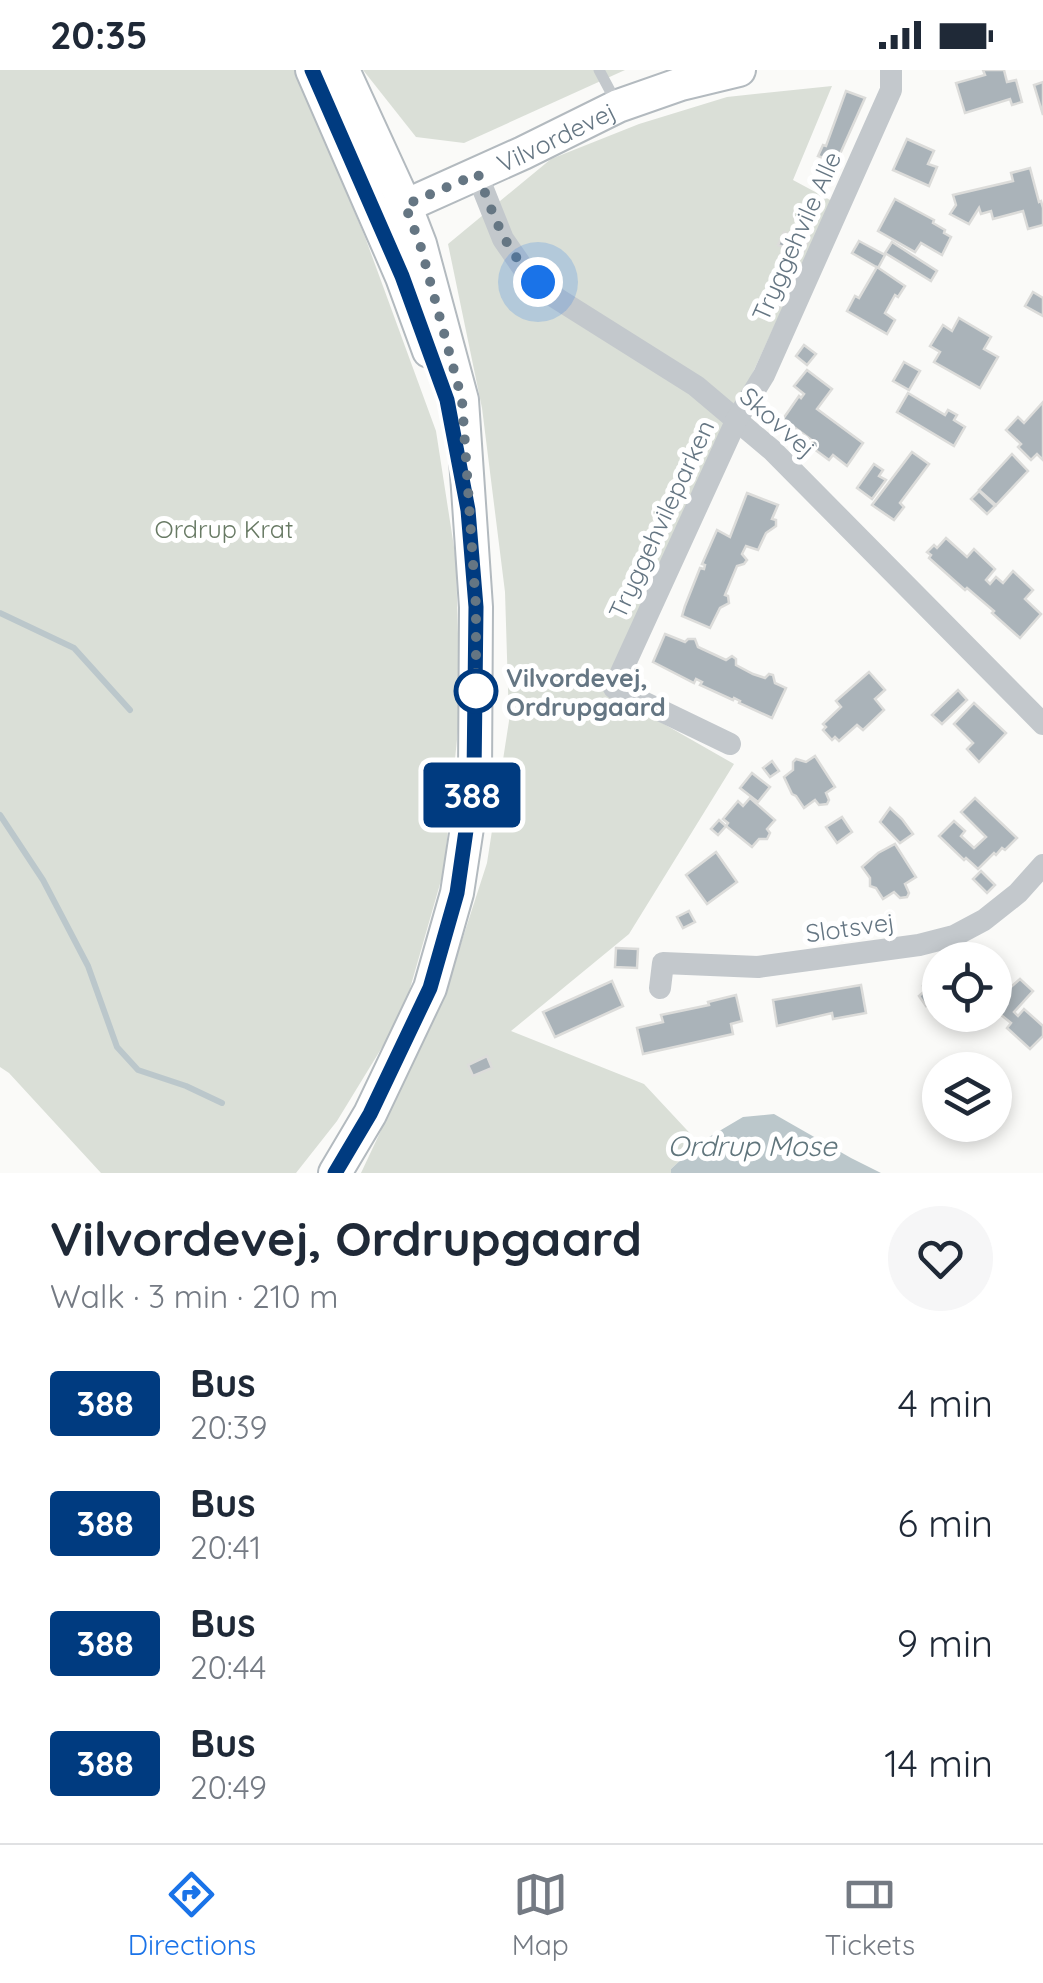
<!DOCTYPE html>
<html lang="en">
<head>
<meta charset="utf-8">
<style>
  body { margin:0; font-family:Quicksand,sans-serif; background:#f6f6f7; color:#1f2937; height:100vh; display:flex; flex-direction:column; font-size:38px; white-space:nowrap }
  * { box-sizing:border-box; margin:0 }
  p { font-size:32px; color:#747a83 }
  .icon { flex:none; width:55px; height:55px; fill:none; stroke:currentColor; stroke-width:2; stroke-linecap:round; stroke-linejoin:round }
  .map { position:relative; height:1103px; overflow:hidden }
  .side { display:flex; flex-direction:column; background:#fff; flex:1 }
  .side>* { flex:none }
  .badge { padding:0 20px; border-radius:8px; font-size:35px; line-height:65px }
  .controls { position:absolute; left:922px; top:872px; display:grid; gap:20px }
  .controls a { display:grid; place-items:center; width:90px; height:90px; border-radius:50%; background:#fff; box-shadow:0 5px 15px #0003; font-size:50px }
  .you { position:absolute; width:50px; height:50px; margin:-25px; border:8px solid #fff; border-radius:50%; background:#1a73e8; box-shadow:0 0 0 15px #1a73e833 }
  .map>.badge { position:absolute; translate:-50% -50%; box-shadow:0 0 0 5px #fff }
  .round { display:grid; place-items:center; flex:none; width:105px; height:105px; border-radius:52px; background:#f6f6f7 }
  .summary { display:flex; align-items:center; justify-content:space-between; height:170px; padding:0 50px }
  h1 { font-size:48px; font-weight:800; line-height:75px }
  ul { padding:0; list-style:none }
  li { display:flex; align-items:center; gap:30px; height:120px; padding:0 50px }
  li div { flex:1 }
  li b { display:block; font-size:38px }
  li em { font-style:normal }
  li .badge { min-width:110px; font-weight:700; text-align:center }
  .status { display:flex; justify-content:space-between; align-items:center; height:70px; padding:0 50px; background:#fff; direction:ltr }
  .status svg { height:28px; fill:currentColor }
  .menu { display:flex; justify-content:space-around; align-items:center; height:140px; border-top:2px solid #e0e1e3; background:#fff; font-size:28px; color:#747a83 }
  .menu a { display:grid; justify-items:center; gap:5px }
  .menu .current { color:#1a73e8 }
  .map>svg:first-child { display:block }
</style>
</head>
<body>
<div class="status"><b>20:35</b><svg viewBox="0 0 49 12"><path d="M0 12V9h3v3zM5 12V6h3v6zM10 12V3h3v9zM15 12V0h3v12zM26 1h20v11H26zM47 4h2v5h-2z"/></svg></div>
<div class="map">
<svg width="1043" height="1103" viewBox="0 0 1043 1103">
  <rect width="100%" height="100%" fill="#fafaf8"/>
  <!-- green -->
  <g fill="#dadfd7">
    <polygon points="0,0 295,0 365,167 436,361 456,490 460,639 444,800 403,943 337,1051 296,1103 101,1103 9,1003 0,997"/>
    <polygon points="363,0 625,0 464,73 416,67"/>
    <polygon points="832,16 793,110 832,131 606,621 734,694 629,864 511,961 644,1014 699,1073 671,1099 671,1103 361,1103 444,926 487,793 509,651 505,522 482,338 448,174 551,89 639,54 727,27"/>
  </g>
  <!-- water -->
  <polygon fill="#bbc7cb" points="774,1044 851,1088 881,1103 671,1103 671,1099 699,1073 743,1047"/>
  <g fill="none" stroke-linecap="round" stroke-linejoin="round">
    <!-- stream -->
    <g stroke="#bbc7cb" stroke-width="6">
      <polyline points="0,543 74,578 130,640"/>
      <polyline points="0,745 43,810 88,896 117,977 138,1000 186,1016 222,1033"/>
    </g>
  </g>
  <!-- building -->
  <g fill="#aab3b9" stroke="#dcdcda" stroke-width="2.5">
    <polygon points="983,0 1004,0 1007,12 1016,10 1022,32 1012,35 1010,29 965,43 956,13 985,5"/>
    <polygon points="1043,12 1043,45 1034,15"/>
    <polygon points="846,21 865,28 836,93 818,86 823,75 826,76"/>
    <polygon points="907,69 934,81 928,94 937,97 929,116 893,100"/>
    <polygon points="1030,98 1039,132 1041,131 1043,138 1043,155 1028,159 1023,141 993,149 991,141 981,144 979,138 969,154 950,144 956,135 953,125 1013,111 1011,103"/>
    <polygon points="895,129 934,150 933,153 945,160 944,163 951,167 942,185 921,173 915,182 878,161"/>
    <polygon points="784,162 808,172 802,185 778,175"/>
    <polygon points="859,171 885,185 878,198 852,183"/>
    <polygon points="892,172 937,201 931,211 885,183"/>
    <polygon points="877,197 905,216 898,227 895,225 885,243 895,250 887,264 847,241 855,226 859,228"/>
    <polygon points="774,213 787,219 779,238 765,231"/>
    <polygon points="1033,222 1043,228 1043,246 1025,236"/>
    <polygon points="959,248 991,267 984,279 998,287 980,318 934,292 940,282 930,276 943,255 952,261"/>
    <polygon points="804,275 816,284 807,295 796,286"/>
    <polygon points="904,292 920,301 909,320 893,311"/>
    <polygon points="807,300 832,319 817,339 863,373 847,396 833,385 829,390 810,376 813,371 783,349 799,326 801,328 804,324 794,316"/>
    <polygon points="908,323 945,345 948,340 957,345 954,350 965,357 954,376 897,342"/>
    <polygon points="1043,332 1043,390 1037,384 1031,390 1018,377 1021,374 1006,360 1018,347 1024,353"/>
    <polygon points="912,382 929,394 900,433 904,437 894,450 872,435"/>
    <polygon points="1012,384 1028,401 996,435 979,420"/>
    <polygon points="874,394 883,400 879,406 886,410 872,429 857,418"/>
    <polygon points="979,421 995,436 987,444 971,429"/>
    <polygon points="747,423 778,435 772,449 776,450 776,456 766,463 758,480 746,476 742,484 747,490 744,494 737,496 725,525 728,526 729,533 720,538 710,558 682,546 685,536 700,498 704,499 705,495 702,494 717,460 730,467"/>
    <polygon points="946,468 967,487 974,479 995,499 986,510 990,514 996,507 1003,513 1013,501 1033,520 1025,529 1041,544 1020,568 992,543 994,541 967,518 965,520 929,488 931,485 927,482 934,475 937,478"/>
    <polygon points="665,564 685,572 688,569 695,569 698,577 726,590 732,586 736,589 736,595 753,604 765,608 769,604 773,605 775,613 786,618 772,648 739,633 740,631 734,628 733,630 700,615 702,612 696,609 694,613 653,592"/>
    <polygon points="869,602 885,620 875,629 884,640 863,660 857,655 839,671 835,667 832,670 823,660 826,657 823,654 841,637 836,631"/>
    <polygon points="958,620 967,630 942,654 932,645"/>
    <polygon points="974,633 1006,663 979,692 967,679 973,673 954,654"/>
    <polygon points="815,686 835,717 826,723 829,730 827,734 819,735 815,730 804,738 796,726 792,724 784,707 793,700 793,692 796,689 806,692"/>
    <polygon points="772,691 779,701 770,707 763,698"/>
    <polygon points="752,703 770,717 758,732 740,718"/>
    <polygon points="750,728 775,750 767,759 770,763 767,769 759,769 752,777 726,756 728,753 723,749 738,731 743,736"/>
    <polygon points="975,728 1017,768 1005,780 1002,778 996,785 994,783 978,799 966,788 964,790 939,766 954,751 965,761 961,766 974,778 986,767 961,742"/>
    <polygon points="890,738 902,749 913,764 900,773 880,752"/>
    <polygon points="842,747 852,762 837,773 826,757"/>
    <polygon points="719,750 726,756 718,765 711,759"/>
    <polygon points="895,774 916,807 905,814 909,823 907,827 900,828 894,822 883,829 876,818 870,816 870,808 862,797 878,783"/>
    <polygon points="716,782 737,812 707,834 686,805"/>
    <polygon points="981,801 995,815 987,823 973,809"/>
    <polygon points="689,841 695,852 683,858 677,847"/>
    <polygon points="616,878 638,879 637,898 615,897"/>
    <polygon points="1002,907 1012,916 1020,909 1033,921 1014,942 1018,946 1024,939 1043,956 1043,966 1030,979 1007,958 1011,953 995,940 995,915"/>
    <polygon points="934,909 940,918 940,927 926,936 919,926 926,920 923,916"/>
    <polygon points="612,911 623,936 555,967 543,942"/>
    <polygon points="861,915 866,943 833,949 832,943 777,956 773,930"/>
    <polygon points="736,925 742,951 731,954 733,964 643,984 637,958 663,952 661,945 709,935 708,932"/>
    <polygon points="487,986 492,998 473,1006 468,995"/>
  </g>
  <g fill="none" stroke-linecap="round" stroke-linejoin="round">
    <!-- secondary casing -->
    <g stroke="#b3babf" stroke-width="36">
      <g id="secondary">
        <polyline points="312,0 402,207 429,281"/>
        <path id="s1" d="M385 145 523 83 618 36 681 14 739 0"/>
        <polyline points="335,1103 370,1044 430,918 457,823 475,705 476,537 462,330 420,174 405,135 343,0"/>
      </g>
    </g>
    <!-- lane -->
    <polyline stroke="#c3c8cc" stroke-width="11" points="599,0 616,32"/>
    <!-- street -->
    <g stroke="#c3c8cc" stroke-width="22">
      <polyline points="477,104 503,169 523,198 553,226 696,316 772,380 1043,654"/>
      <polyline points="730,674 614,618 737,349 764,305 891,20 891,0"/>
      <polyline points="660,918 663,893 758,897 919,875 954,866 984,850 1018,823 1043,795"/>
    </g>
    <!-- secondary -->
    <use href="#secondary" stroke="#fff" stroke-width="32"/>
  </g>
  <g fill="none" stroke-linecap="round" stroke-linejoin="round">
    <!-- line casing -->
    <g stroke="#fff" stroke-width="22">
      <polyline id="line" points="312,0 402,206 447,330 468,440 476,537 474,705 457,823 430,918 370,1044 335,1103"/>
    </g>
    <!-- line -->
    <use href="#line" stroke="#003b80" stroke-width="15"/>
    <!-- walk -->
    <path stroke="#657683" stroke-width="10" stroke-dasharray="0 18" d="M476 621V537L462 330 420 174 405 135 478 104C493 144 505 182 538 212"/>
  </g>
  <!-- markers -->
  <circle fill="#fff" stroke="#003b80" stroke-width="5" cx="476" cy="621" r="20"/>
  <g text-anchor="middle" dominant-baseline="central" stroke-width="10" stroke-linejoin="round" paint-order="stroke">
    <!-- street labels -->
    <g font-size="25" fill="#657683" stroke="#fff">
      <text stroke="none"><textPath href="#s1" startOffset="188">Vilvordevej</textPath></text>
      <text transform="translate(796 166) rotate(-66)">Tryggehvile Alle</text>
      <text transform="translate(778 352) rotate(42)">Skovvej</text>
      <text transform="translate(661 449) rotate(-65)">Tryggehvileparken</text>
      <text transform="translate(850 857) rotate(-8)">Slotsvej</text>
    </g>
    <!-- park labels -->
    <g font-size="25" fill="#687a64" stroke="#fff">
      <text x="224" y="458">Ordrup Krat</text>
    </g>
    <!-- stop labels -->
    <g font-size="25" font-weight="bold" fill="#657683" stroke="#fff" text-anchor="start">
      <text x="506" y="607">Vilvordevej,<tspan x="506" dy="29">Ordrupgaard</tspan></text>
    </g>
    <!-- water labels -->
    <g font-size="28" font-style="italic" fill="#60757c" stroke="#fff">
      <text x="752" y="1075">Ordrup Mose</text>
    </g>
  </g>
</svg>
<div class="controls">
<a><svg class="icon" aria-label="locate" viewBox="0 0 24 24"><circle cx="12" cy="12" r="6"/><path d="M12 2v4M12 18v4M2 12h4M18 12h4"/></svg></a>
<a><svg class="icon" aria-label="layers" viewBox="0 0 24 24"><path d="M12 4l9 5-9 5-9-5zM3 14l9 5 9-5"/></svg></a>
</div>
<div class="you" style="left:538px;top:212px"></div>
<b class="badge" style="left:472px;top:725px;background:#003b80;color:#fff">388</b>
</div>
<section class="side">
<div class="summary"><div><h1>Vilvordevej, Ordrupgaard</h1><p>Walk · 3 min · 210 m</p></div><a class="round"><svg class="icon" aria-label="heart" viewBox="0 0 24 24"><path d="M12 20l-8-8c-3-5 5-10 8-4 3-6 11-1 8 4z"/></svg></a></div>
<ul>
<li><span class="badge" style="background:#003b80;color:#fff">388</span><div><b>Bus</b><p>20:39</p></div><em>4 min</em></li>
<li><span class="badge" style="background:#003b80;color:#fff">388</span><div><b>Bus</b><p>20:41</p></div><em>6 min</em></li>
<li><span class="badge" style="background:#003b80;color:#fff">388</span><div><b>Bus</b><p>20:44</p></div><em>9 min</em></li>
<li><span class="badge" style="background:#003b80;color:#fff">388</span><div><b>Bus</b><p>20:49</p></div><em>14 min</em></li>
</ul>
</section>
<nav class="menu">
<a class="current"><svg class="icon" aria-label="directions" viewBox="0 0 24 24"><path d="M12 3l9 9-9 9-9-9zM9 14v-3h6M13 9l2 2-2 2"/></svg>Directions</a>
<a><svg class="icon" aria-label="map" viewBox="0 0 24 24"><path d="M3 6l6-2 6 2 6-2v14l-6 2-6-2-6 2zM9 4v14M15 6v14"/></svg>Map</a>
<a><svg class="icon" aria-label="tickets" viewBox="0 0 24 24"><path d="M3 7h18v10H3zM15 7v10"/></svg>Tickets</a>
</nav>
</body>
</html>
